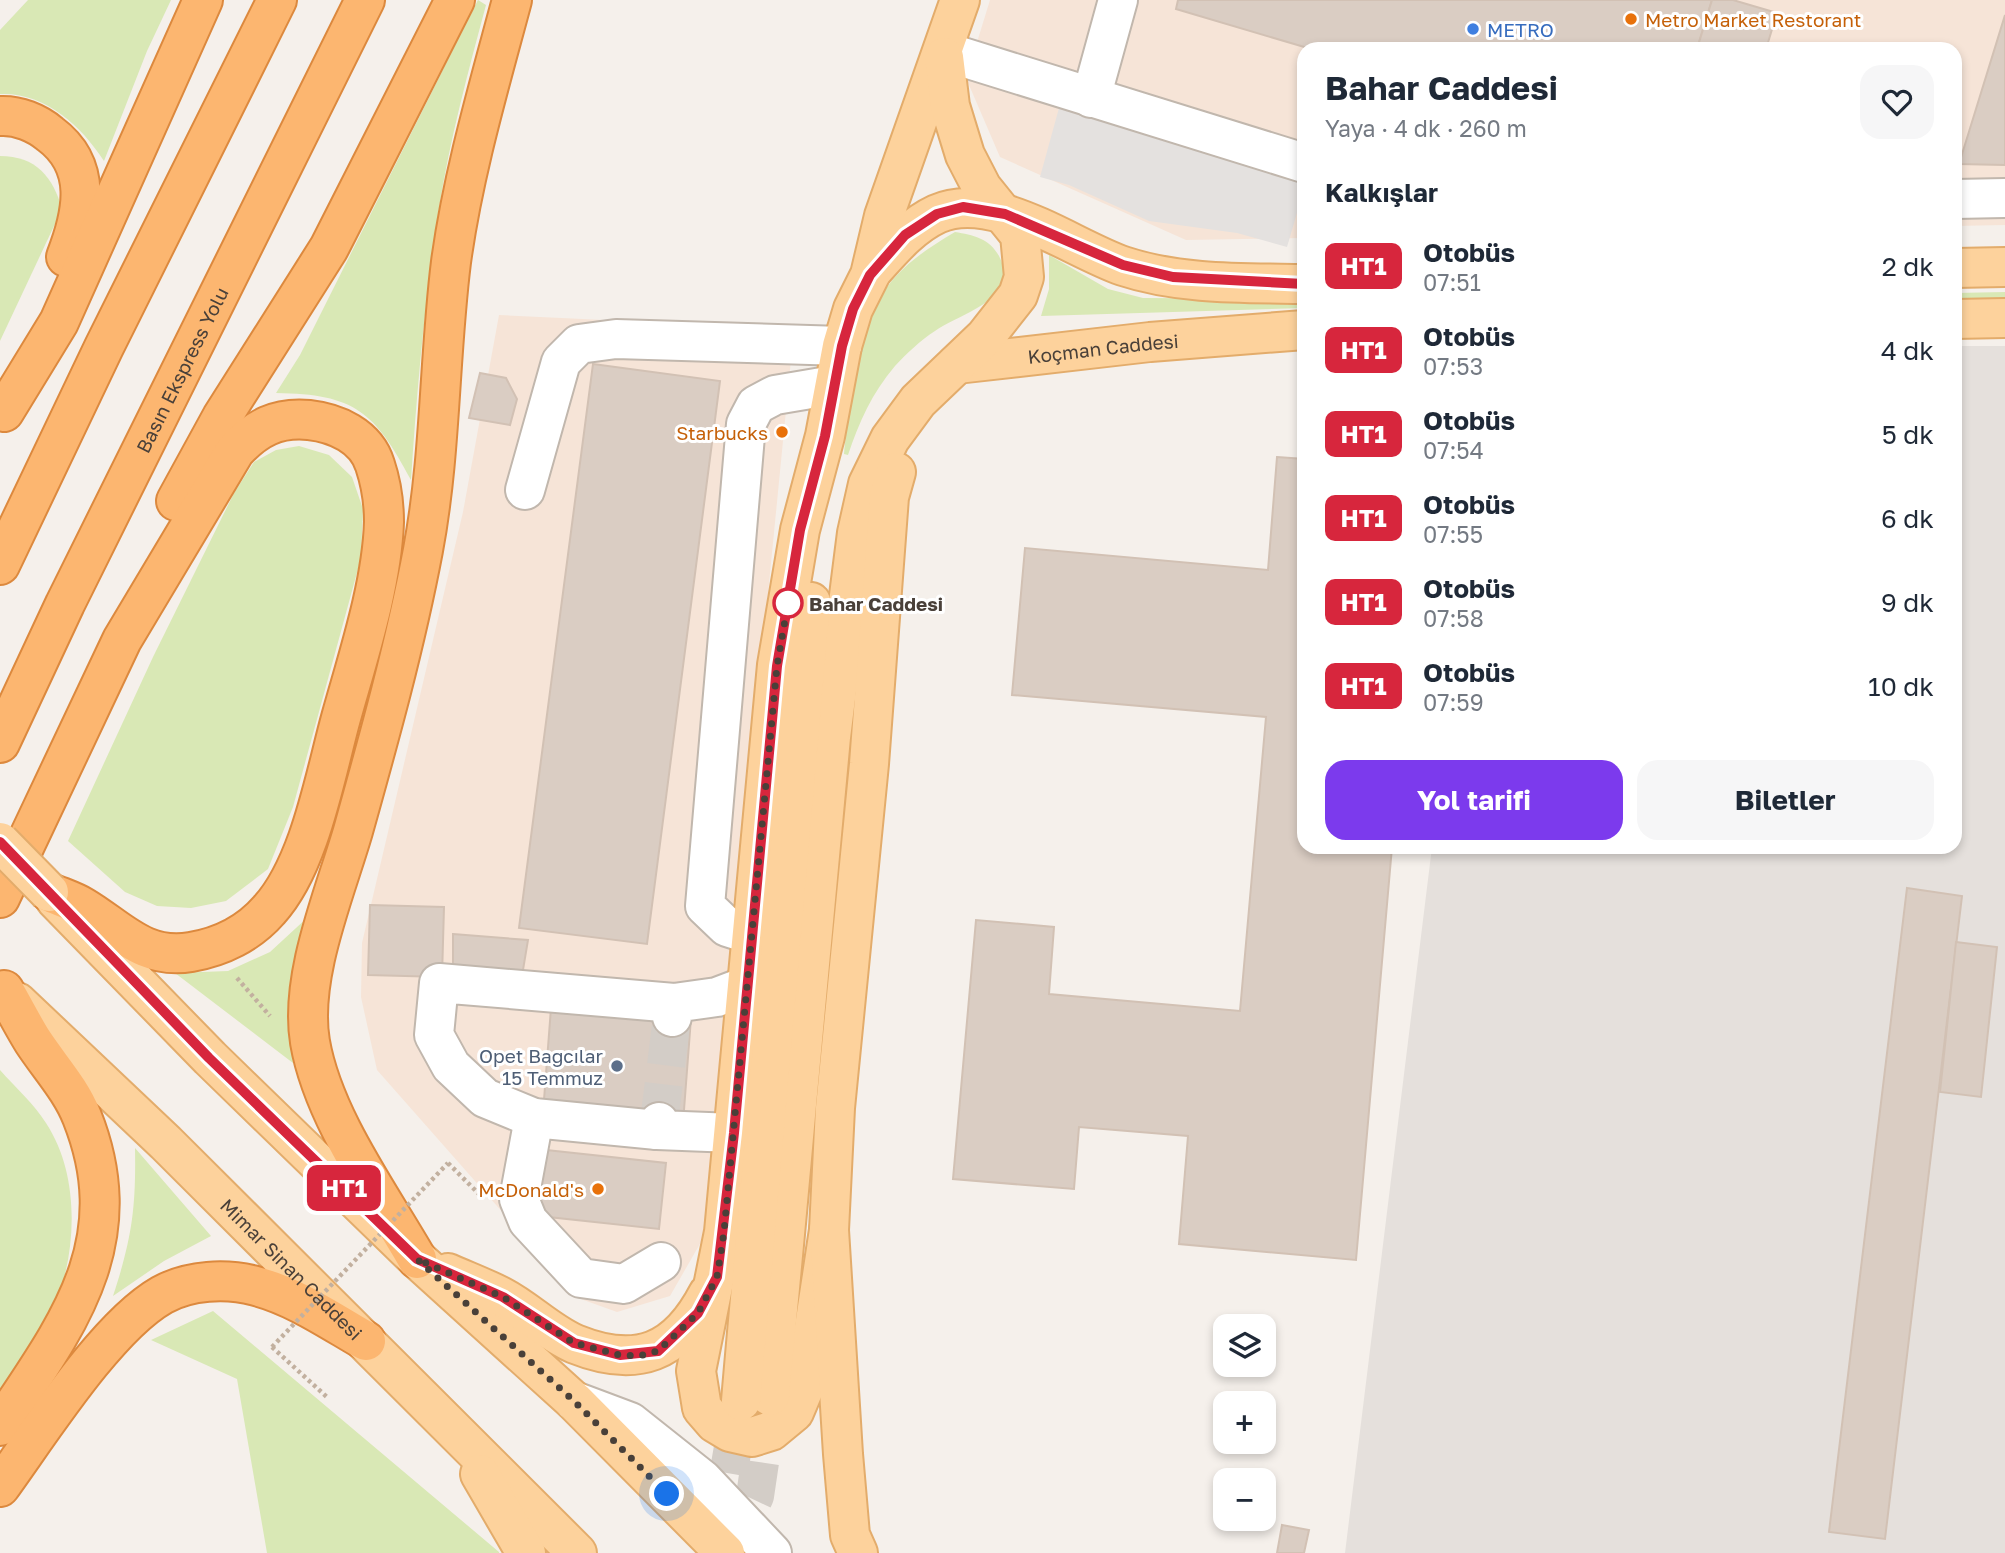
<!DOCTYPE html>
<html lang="tr">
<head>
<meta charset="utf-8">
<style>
  body { margin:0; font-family:"Golos Text",sans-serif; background:#f6f6f7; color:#1f2937; height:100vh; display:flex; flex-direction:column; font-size:26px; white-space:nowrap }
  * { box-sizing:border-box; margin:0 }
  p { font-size:23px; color:#747a83 }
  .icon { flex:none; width:38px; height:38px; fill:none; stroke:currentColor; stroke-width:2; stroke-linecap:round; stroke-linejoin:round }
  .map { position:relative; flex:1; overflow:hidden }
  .side { position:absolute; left:1297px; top:42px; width:665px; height:812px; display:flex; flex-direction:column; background:#fff; border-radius:21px; box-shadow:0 4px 10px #0003 }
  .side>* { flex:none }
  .badge { padding:0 14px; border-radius:10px; font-size:24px; line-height:46px }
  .tools { position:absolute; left:1213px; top:1314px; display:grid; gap:14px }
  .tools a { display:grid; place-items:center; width:63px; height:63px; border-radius:14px; background:#fff; box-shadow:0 4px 10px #0003; font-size:35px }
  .you { position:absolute; width:35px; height:35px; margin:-18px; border:5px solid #fff; border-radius:50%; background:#1a73e8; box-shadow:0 0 0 10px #1a73e833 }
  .map>.badge { position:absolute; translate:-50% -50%; box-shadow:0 0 0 4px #fff }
  h2 { padding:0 28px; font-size:26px; line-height:63px }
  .round { display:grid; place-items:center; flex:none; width:74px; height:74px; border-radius:21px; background:#f6f6f7 }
  .overview { display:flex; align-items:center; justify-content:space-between; height:119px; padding:0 28px }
  h1 { font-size:33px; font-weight:700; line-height:52px }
  .cta { display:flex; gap:14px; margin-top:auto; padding:14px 28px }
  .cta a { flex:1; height:80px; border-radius:21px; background:#7c3aed; color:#fff; font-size:28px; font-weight:700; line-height:80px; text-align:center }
  .cta a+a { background:#f6f6f7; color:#1f2937 }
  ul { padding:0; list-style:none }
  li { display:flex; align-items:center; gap:21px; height:84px; padding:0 28px }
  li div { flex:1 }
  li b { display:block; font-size:26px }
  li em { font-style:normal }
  li .badge { min-width:77px; font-weight:700; text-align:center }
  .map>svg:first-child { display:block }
</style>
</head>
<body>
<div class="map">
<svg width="2005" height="1553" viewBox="0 0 2005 1553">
  <rect width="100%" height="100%" fill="#f5f0eb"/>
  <!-- commercial -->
  <g fill="#f6e4d7">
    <polygon points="990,0 2005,0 2005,225 1955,226 1955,49 1304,49 1304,238 1186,240 1000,157 966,78"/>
    <polygon points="499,315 794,329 705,1235 670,1296 617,1312 578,1298 377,1070 361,997 362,943 463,512"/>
  </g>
  <!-- industrial -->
  <polygon fill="#e5e0dc" points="1955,346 2005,346 2005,1553 1345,1553 1432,847 1955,847"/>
  <!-- green -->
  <g fill="#d9e8b5">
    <path d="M28 0H171L147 51 104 161C81 125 44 92 0 94V30Z"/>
    <path d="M478 0 486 5C468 72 450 139 439 208 425 298 417 389 411 480 375 412 355 394 276 393L300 355Z"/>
    <path d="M0 156C36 156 53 177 62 209L0 341Z"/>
    <path d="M955 232C973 235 989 238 999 256 1022 299 959 314 935 331 921 340 906 354 895 366 872 393 859 422 848 455L844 454C851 398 856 317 898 274 914 257 935 244 955 232Z"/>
    <polygon points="1049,255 1108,289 1143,298 1304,299 1304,308 1041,316 1049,289"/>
    <polygon points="2005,292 2005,301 1955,301 1955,293"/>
    <polygon points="299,446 329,455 352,477 363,509 361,558 293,807 268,869 226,901 191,908 157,906 125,892 68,841 153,657 234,493 254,462 276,450"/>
    <polygon points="309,916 291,994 293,1063 175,973 228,971 270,952"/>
    <path d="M0 1070C15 1087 34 1104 46 1123 80 1175 77 1248 56 1304 46 1332 18 1365 0 1389Z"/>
    <path d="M135 1148 211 1236 164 1261 113 1296C132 1238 136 1209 135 1148Z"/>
    <polygon points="213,1311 499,1552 499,1553 267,1553 237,1379 151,1340"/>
  </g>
  <!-- parking -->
  <polygon fill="#e4e1df" points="1059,108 1304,177 1304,189 1287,247 1237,233 1149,221 1069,185 1040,177"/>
  <!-- building -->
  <g fill="#dacdc3" stroke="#d2c1b4" stroke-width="2">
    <polygon points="1178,0 1712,0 1697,49 1311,49 1176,9"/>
    <polygon points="1712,0 1733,0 1777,13 1766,49 1697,49"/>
    <polygon points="2005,15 2005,165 1959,164"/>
    <polygon points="593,364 720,381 647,944 519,928"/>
    <polygon points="480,373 506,378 517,399 510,425 469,418"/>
    <polygon points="1277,457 1304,459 1304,847 1392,847 1356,1260 1179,1244 1188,1136 1079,1127 1074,1189 953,1179 976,920 1054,927 1049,994 1240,1011 1266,717 1012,695 1025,548 1268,570"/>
    <polygon points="1907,888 1962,896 1885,1539 1829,1532"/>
    <polygon points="370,905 444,907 442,977 368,975"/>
    <polygon points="453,934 528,940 522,976 453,970"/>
    <polygon points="1956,942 1997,947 1981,1097 1940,1092"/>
    <polygon points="551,1008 691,1018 683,1123 543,1113"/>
    <polygon points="537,1149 666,1163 659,1229 530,1215"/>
    <polygon points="1282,1525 1309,1530 1304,1553 1277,1553"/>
  </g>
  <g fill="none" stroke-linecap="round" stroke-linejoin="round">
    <!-- minor-tunnel -->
    <polyline stroke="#d3cdc7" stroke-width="38" stroke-dasharray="38 19" stroke-linecap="butt" points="659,1122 672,1017"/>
    <!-- major-tunnel -->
    <g stroke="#d3cdc7" stroke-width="38" stroke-dasharray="38 19" stroke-linecap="butt">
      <polyline points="710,1527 727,1482 741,1401"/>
      <polyline points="729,1551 755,1496 769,1401"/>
    </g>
    <!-- minor casing -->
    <g stroke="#c1b7ad" stroke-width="42">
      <g id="minor">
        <polyline points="943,51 1304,163"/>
        <polyline points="1091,98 1118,0"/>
        <polyline points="1955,199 2005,198"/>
        <polyline points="525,490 561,362 579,344 616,339 842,346"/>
        <polyline points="752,935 727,927 705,906 746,424 756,405 775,395 834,385"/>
        <polyline points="672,1017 674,1003 717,997 746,986"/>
        <polyline points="534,1118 519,1199 528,1221 581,1278 624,1284 661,1262"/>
        <polyline points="659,1122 657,1130 734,1133"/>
        <polyline points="657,1130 534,1118 485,1098 451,1066 434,1035 439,983 674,1003"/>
        <polyline points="574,1401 630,1422 703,1480 772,1553"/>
      </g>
    </g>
    <!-- major casing -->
    <g stroke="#e3ac6b" stroke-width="42">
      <g id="major">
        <polyline points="1955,268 2005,267"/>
        <path d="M873 270C892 249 911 226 937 214 993 189 1071 248 1123 266 1180 285 1244 283 1304 284"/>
        <polyline points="1955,319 2005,318"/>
        <path id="s1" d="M957 364 1150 342 1304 330"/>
        <polyline points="55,899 210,1058 417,1259 574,1401 725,1553"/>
        <path id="s2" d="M17 1002 166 1143 577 1553"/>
        <polyline points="829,1230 805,1386 794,1412 771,1431 752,1437 730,1432 715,1423 702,1408 696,1371 724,1232 777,665 800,530 825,436 842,346 853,309 870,275 884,216 960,0"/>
        <path d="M448 1273C466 1281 485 1288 502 1297 527 1310 549 1333 575 1344 637 1369 677 1353 708 1294"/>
        <polyline points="770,1396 831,737 857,533 868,484 890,439 918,401 985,337 1018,295 1024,277 1020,235 982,188 965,155 950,106 944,57"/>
        <polyline points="741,1401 811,602"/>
        <polyline points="480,1474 526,1553"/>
        <polyline points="858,1553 850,1535 843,1454 829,1230 835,1108 869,764 889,497 896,472"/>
      </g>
    </g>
    <!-- highway casing -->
    <g stroke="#dc893e" stroke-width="42">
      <g id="highway">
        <path d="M0 116C18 115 37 123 50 134 93 166 83 213 66 257"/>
        <polyline points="4,412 59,322 203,0"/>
        <polyline points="176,501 222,417 329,248 455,0"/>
        <polyline points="0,565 104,347 277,0"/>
        <path id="s3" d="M0 743 65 604 365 0"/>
        <path d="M0 898 122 640 235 451C256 428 277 417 309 420 336 423 366 436 375 465 381 483 384 502 384 522 382 585 358 657 341 718 325 776 310 865 269 910 249 933 221 947 191 952 143 960 120 929 83 907 73 901 60 897 49 892"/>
        <path d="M417 1259C379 1193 323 1117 310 1042 299 977 335 893 353 831 379 738 405 645 423 550 441 455 439 358 451 262 463 174 489 86 512 0"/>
        <path d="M0 1426C67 1325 132 1243 82 1117 71 1089 50 1067 33 1041 23 1025 14 1007 4 990"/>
        <path d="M0 1487C40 1432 106 1327 162 1295 189 1280 226 1278 256 1286 295 1296 331 1321 366 1341"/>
      </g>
    </g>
    <!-- path -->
    <g stroke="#c2b09f" stroke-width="4.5" stroke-dasharray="3.5 3.5" stroke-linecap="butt">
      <polyline points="237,978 270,1016"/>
      <polyline points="448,1163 481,1196"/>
      <polyline points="272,1347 328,1398"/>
    </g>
    <!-- minor -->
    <use href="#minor" stroke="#fff" stroke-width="38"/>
    <!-- major -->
    <use href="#major" stroke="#fdd29c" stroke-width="38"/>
    <!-- highway -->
    <use href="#highway" stroke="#fcb670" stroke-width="38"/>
    <!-- major-bridge casing -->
    <g stroke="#e3ac6b" stroke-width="42" stroke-linecap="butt">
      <polyline id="major-bridge" points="0,842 49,892"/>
    </g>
    <!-- path-bridge -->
    <polyline stroke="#c2b09f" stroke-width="4.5" stroke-dasharray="3.5 3.5" stroke-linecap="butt" points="272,1347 448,1163"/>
    <!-- major-bridge -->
    <use href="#major-bridge" stroke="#fdd29c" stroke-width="38"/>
  </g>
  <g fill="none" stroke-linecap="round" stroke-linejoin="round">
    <!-- line casing -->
    <g stroke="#fff" stroke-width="16">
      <polyline id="line" points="0,842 209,1058 417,1259 503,1297 574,1343 620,1355 658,1351 698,1313 717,1277 734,1133 777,666 800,530 825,436 842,346 853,309 870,275 905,235 937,214 963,207 1005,214 1123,265 1173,277 1304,284"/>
    </g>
    <!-- line -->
    <use href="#line" stroke="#d7263d" stroke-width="10"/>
    <!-- walk -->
    <polyline stroke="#494039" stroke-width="7" stroke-dasharray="0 12.6" points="667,1494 574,1401 417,1259 503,1297 574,1343 620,1355 639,1356 658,1351 698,1313 717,1277 724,1232 777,666 788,603"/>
  </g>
  <!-- markers -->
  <g fill="#e8710a" stroke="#fff" stroke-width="2.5">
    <circle cx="1631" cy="19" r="7"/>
    <circle cx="782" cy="432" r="7"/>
    <circle cx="598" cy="1189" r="7"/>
  </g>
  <circle fill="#3f7fe0" stroke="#fff" stroke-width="2.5" cx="1473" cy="29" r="7"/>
  <circle fill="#fff" stroke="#d7263d" stroke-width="3.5" cx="788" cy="603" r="14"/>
  <circle fill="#5c6f8a" stroke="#fff" stroke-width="2.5" cx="617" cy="1066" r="7"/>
  <g text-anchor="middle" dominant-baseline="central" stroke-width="6" stroke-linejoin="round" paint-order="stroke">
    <!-- food labels -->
    <g font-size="19" fill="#c56008" stroke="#fff" text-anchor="end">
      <text x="1645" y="19" text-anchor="start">Metro Market Restorant</text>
      <text x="768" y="432">Starbucks</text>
      <text x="584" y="1189">McDonald's</text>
    </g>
    <!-- shop labels -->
    <g font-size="19" fill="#366cbe" stroke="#fff" text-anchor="start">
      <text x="1487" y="29">METRO</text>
    </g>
    <!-- street labels -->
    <g font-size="19" fill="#494039" stroke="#fff">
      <text stroke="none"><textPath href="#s1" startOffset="147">Koçman Caddesi</textPath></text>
      <text stroke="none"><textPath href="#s3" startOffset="415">Basın Ekspress Yolu</textPath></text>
      <text stroke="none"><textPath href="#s2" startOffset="383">Mimar Sinan Caddesi</textPath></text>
    </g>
    <!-- stop labels -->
    <g font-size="19" font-weight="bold" fill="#494039" stroke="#fff" text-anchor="start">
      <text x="809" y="603">Bahar Caddesi</text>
    </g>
    <!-- service labels -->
    <g font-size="19" fill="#4e5e75" stroke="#fff" text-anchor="end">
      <text x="603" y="1055">Opet Bağcılar<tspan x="603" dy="22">15 Temmuz</tspan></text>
    </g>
  </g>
</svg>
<div class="tools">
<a><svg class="icon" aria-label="layers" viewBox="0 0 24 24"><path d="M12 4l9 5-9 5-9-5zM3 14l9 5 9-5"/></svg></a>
<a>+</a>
<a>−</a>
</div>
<div class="you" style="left:667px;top:1494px"></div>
<b class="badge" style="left:344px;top:1188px;background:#d7263d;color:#fff">HT1</b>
<section class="side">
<div class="overview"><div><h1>Bahar Caddesi</h1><p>Yaya · 4 dk · 260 m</p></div><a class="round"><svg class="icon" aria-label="heart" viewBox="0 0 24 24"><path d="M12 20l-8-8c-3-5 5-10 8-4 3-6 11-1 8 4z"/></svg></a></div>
<h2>Kalkışlar</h2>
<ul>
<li><span class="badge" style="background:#d7263d;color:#fff">HT1</span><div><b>Otobüs</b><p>07:51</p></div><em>2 dk</em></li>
<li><span class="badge" style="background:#d7263d;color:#fff">HT1</span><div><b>Otobüs</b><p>07:53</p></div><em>4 dk</em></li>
<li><span class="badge" style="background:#d7263d;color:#fff">HT1</span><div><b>Otobüs</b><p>07:54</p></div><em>5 dk</em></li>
<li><span class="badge" style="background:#d7263d;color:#fff">HT1</span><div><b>Otobüs</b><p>07:55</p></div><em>6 dk</em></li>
<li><span class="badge" style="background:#d7263d;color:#fff">HT1</span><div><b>Otobüs</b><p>07:58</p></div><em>9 dk</em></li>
<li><span class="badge" style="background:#d7263d;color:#fff">HT1</span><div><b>Otobüs</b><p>07:59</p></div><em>10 dk</em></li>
</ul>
<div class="cta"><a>Yol tarifi</a><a>Biletler</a></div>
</section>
</div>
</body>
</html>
